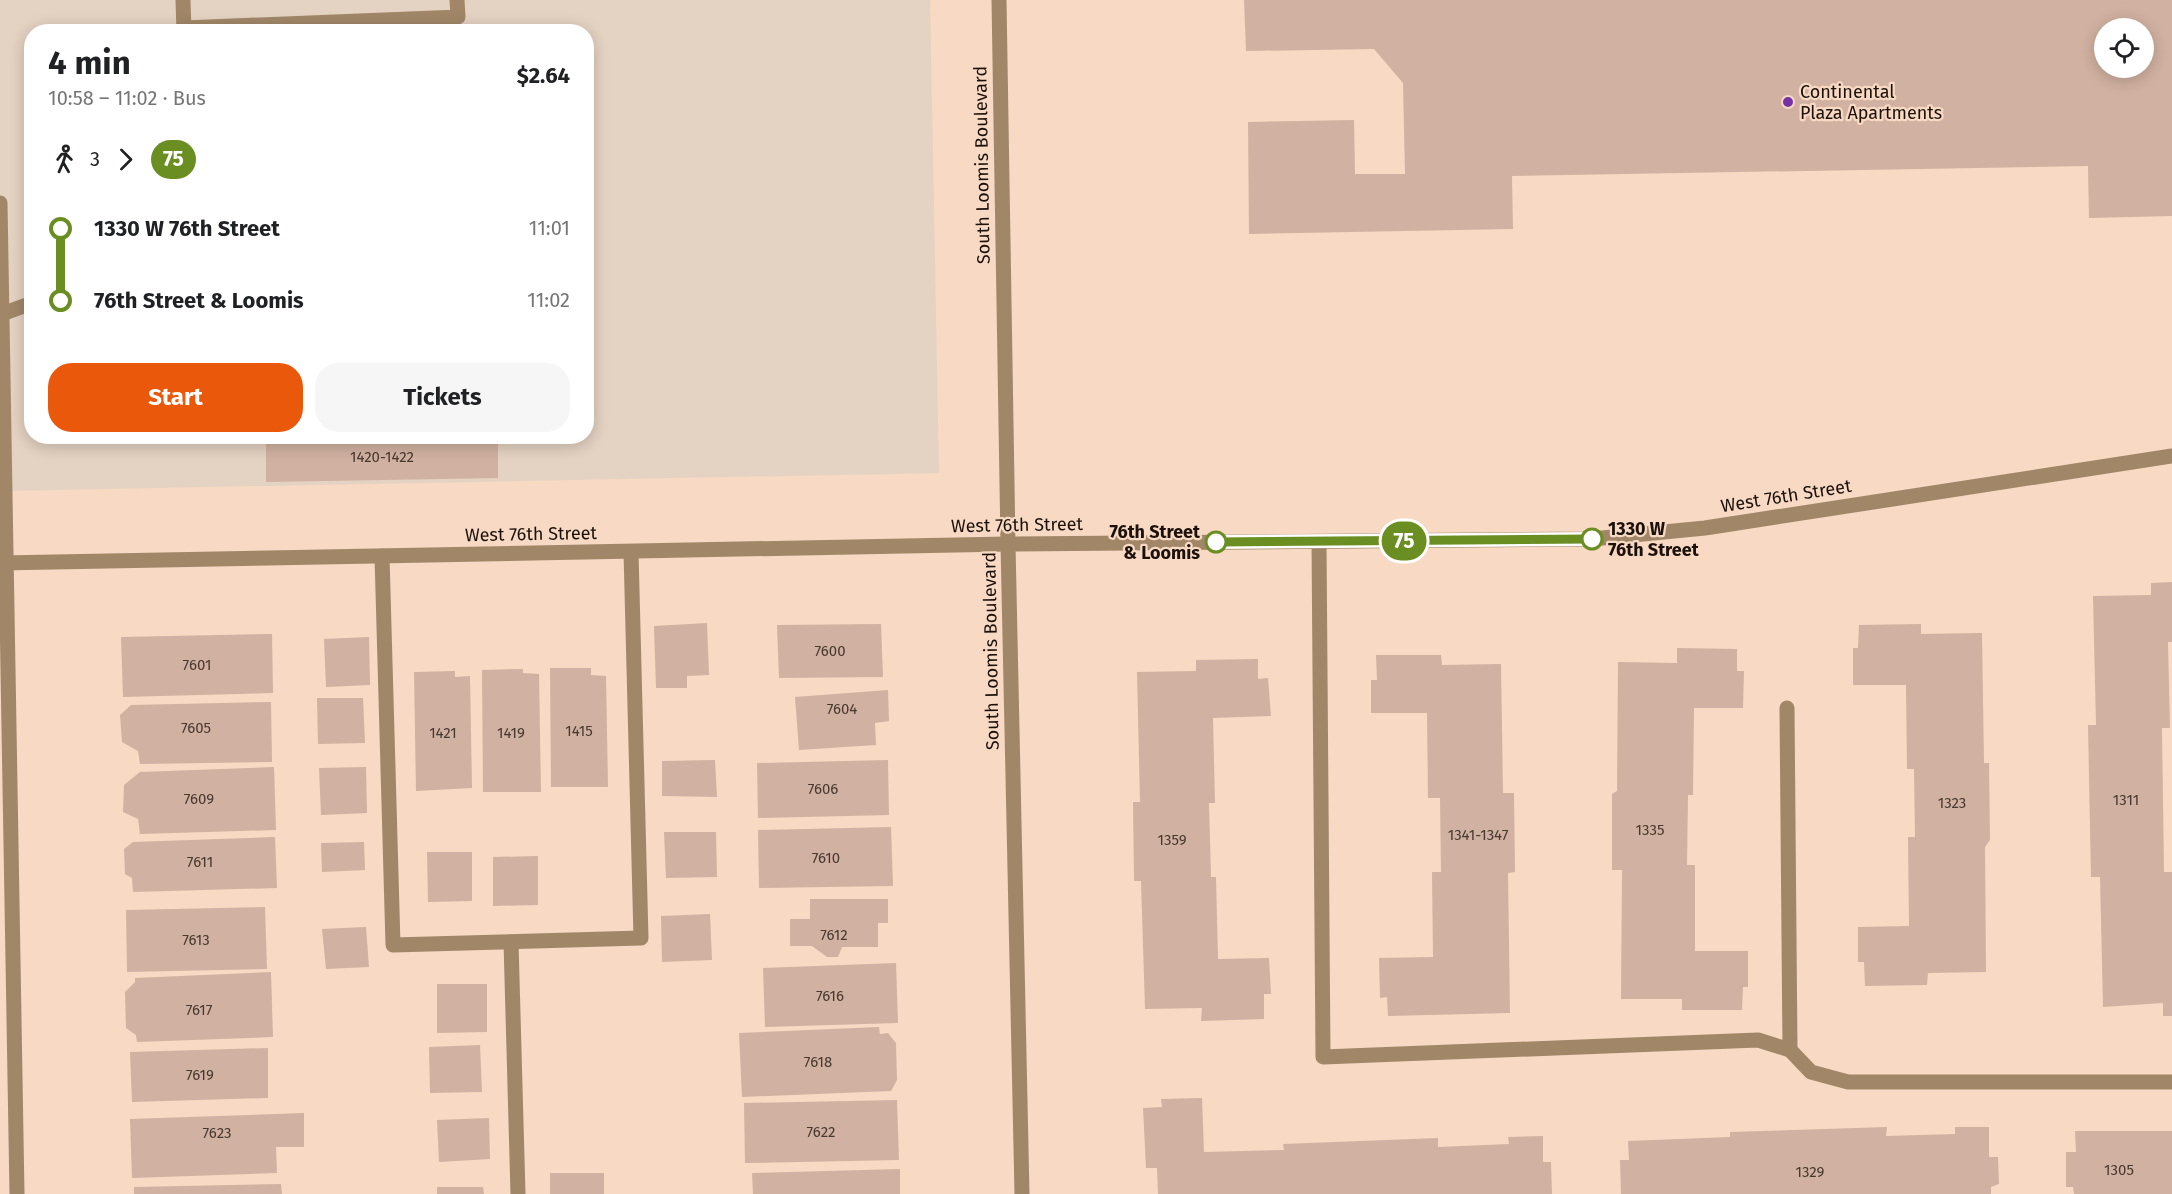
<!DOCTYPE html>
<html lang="en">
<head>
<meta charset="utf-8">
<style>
  body { margin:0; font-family:"Fira Sans",sans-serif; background:#f6f6f6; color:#202124; height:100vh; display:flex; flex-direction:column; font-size:22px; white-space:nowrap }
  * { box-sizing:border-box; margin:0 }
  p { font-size:20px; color:#757577 }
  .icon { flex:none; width:33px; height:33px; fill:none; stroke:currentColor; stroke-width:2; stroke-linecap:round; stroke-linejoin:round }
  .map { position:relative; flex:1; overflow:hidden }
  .side { position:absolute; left:24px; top:24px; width:570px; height:420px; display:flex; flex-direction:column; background:#fff; border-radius:24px; box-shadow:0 3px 15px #0003 }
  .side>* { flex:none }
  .badge { padding:0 12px; border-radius:20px; font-size:21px; line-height:39px }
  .fabs { position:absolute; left:2094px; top:18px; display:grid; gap:12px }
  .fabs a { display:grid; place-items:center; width:60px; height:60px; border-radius:50%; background:#fff; box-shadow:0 3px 15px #0003; font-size:30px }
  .map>.badge { position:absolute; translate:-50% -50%; box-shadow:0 0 0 3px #fff }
  .legs { display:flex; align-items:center; gap:9px; height:66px; padding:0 24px; font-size:20px }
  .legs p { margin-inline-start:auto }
  .overview { display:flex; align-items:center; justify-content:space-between; height:102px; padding:0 24px }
  h1 { font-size:33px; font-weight:700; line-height:45px }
  .button { display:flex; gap:12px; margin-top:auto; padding:12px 24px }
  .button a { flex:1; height:69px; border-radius:24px; background:#ea580c; color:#fff; font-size:24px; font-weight:700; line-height:69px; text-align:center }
  .button a+a { background:#f6f6f6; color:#202124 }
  ul { padding:0 24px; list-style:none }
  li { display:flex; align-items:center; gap:21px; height:72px; font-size:22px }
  li i { display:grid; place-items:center; width:9px; height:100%; margin:0 8px; background:currentColor }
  li i::after { content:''; width:15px; height:15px; margin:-8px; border:4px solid; border-radius:50%; background:#fff }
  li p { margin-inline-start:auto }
  li:first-child i { background:linear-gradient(#0000 50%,currentColor 0) }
  li:last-child i { background:linear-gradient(currentColor 50%,#0000 0) }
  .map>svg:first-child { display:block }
</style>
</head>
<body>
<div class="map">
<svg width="2172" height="1194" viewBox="0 0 2172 1194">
  <rect width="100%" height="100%" fill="#f7d9c4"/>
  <!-- industrial -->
  <path fill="#e4d2c2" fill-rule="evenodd" d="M0 0H930L939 473 0 491ZM32 32H586V436H32Z"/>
  <!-- building -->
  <g fill="#d1b1a1" fill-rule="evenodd">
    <path d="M1244 0H2172V216L2089 218 2088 166 1512 176 1513 229 1249 234 1248 122 1354 120 1355 174H1405L1403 83 1374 49 1246 51ZM2104 28H2144V68H2104Z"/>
    <polygon points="266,436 498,436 498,478 266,482"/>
    <polygon points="2172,582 2172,642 2168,642 2170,728 2162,728 2164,872 2172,872 2172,1016 2163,1016 2163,1003 2103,1007 2100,877 2091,877 2088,725 2096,725 2093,596 2151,595 2151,583"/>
    <polygon points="707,623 709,675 687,676 687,688 656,688 654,626"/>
    <polygon points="881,624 883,677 779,678 777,625"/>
    <polygon points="1921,624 1921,634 1982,633 1984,763 1989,763 1990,840 1985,847 1986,972 1928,973 1927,985 1865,986 1864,962 1858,962 1858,927 1909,926 1908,837 1915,837 1914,769 1907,769 1906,685 1853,685 1853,648 1858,648 1859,625"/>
    <polygon points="272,634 273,693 123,697 121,637"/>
    <polygon points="369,637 370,685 326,687 324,639"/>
    <polygon points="1677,648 1737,649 1737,671 1744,671 1743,708 1694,708 1693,795 1688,795 1687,865 1695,865 1695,951 1748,951 1748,987 1743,987 1742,1010 1682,1010 1682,999 1621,999 1622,870 1612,870 1612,794 1617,791 1618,662 1677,663"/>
    <polygon points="1376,655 1441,655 1442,665 1501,664 1503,793 1514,793 1515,872 1508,873 1510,1013 1388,1016 1387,997 1380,998 1379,958 1433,957 1432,872 1441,872 1440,798 1428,798 1427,713 1371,713 1371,680 1377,680"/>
    <polygon points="1258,659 1258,679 1268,678 1271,716 1213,718 1215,803 1209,803 1211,877 1216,877 1218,959 1269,958 1271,994 1264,994 1264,1019 1201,1021 1202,1008 1145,1009 1141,881 1134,881 1133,802 1140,802 1137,672 1196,671 1196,660"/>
    <polygon points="550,668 591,668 591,675 606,676 608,787 551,787"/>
    <polygon points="523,669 523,673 539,674 541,792 483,792 482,670"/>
    <polygon points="455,671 455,677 470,676 472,788 416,791 414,672"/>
    <polygon points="888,690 889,721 875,723 876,745 799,750 795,697"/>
    <polygon points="317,698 363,698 365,743 318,744"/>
    <polygon points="271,702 272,762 140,764 138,751 122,742 120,715 131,705"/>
    <polygon points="715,760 717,797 662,796 662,761"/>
    <polygon points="888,760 889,815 758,818 757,763"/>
    <polygon points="274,767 276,830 140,834 138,819 123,812 124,785 140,772"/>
    <polygon points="366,767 367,813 321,815 319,768"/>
    <polygon points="891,827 893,886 759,888 758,830"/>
    <polygon points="664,832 716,832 717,877 666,878"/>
    <polygon points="275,837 277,888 133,892 132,878 125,874 124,849 133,842"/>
    <polygon points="364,842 365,870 322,872 321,843"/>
    <polygon points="427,852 472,852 472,901 428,902"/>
    <polygon points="538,856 538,905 493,906 493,857"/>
    <polygon points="810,899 888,899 888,923 878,923 878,947 842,947 838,957 827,957 812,946 790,946 790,919 810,919"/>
    <polygon points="265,907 267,969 127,972 126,910"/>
    <polygon points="710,914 712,960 662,962 661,916"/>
    <polygon points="366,927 369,967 326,969 322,929"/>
    <polygon points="896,963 898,1023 765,1027 763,968"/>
    <polygon points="271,972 273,1037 137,1042 136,1035 126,1028 125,992 135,982 135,978"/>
    <polygon points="437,984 487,984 487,1032 437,1033"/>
    <polygon points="879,1027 880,1034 888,1033 896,1043 897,1080 891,1091 742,1097 739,1033"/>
    <polygon points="480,1045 482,1092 430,1093 429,1047"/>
    <polygon points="268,1048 268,1098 132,1102 130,1052"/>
    <polygon points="1202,1098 1204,1152 1284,1150 1283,1144 1438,1138 1438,1147 1509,1144 1508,1137 1543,1136 1543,1162 1551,1162 1552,1194 1158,1194 1157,1168 1146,1168 1143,1108 1162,1107 1161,1099"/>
    <polygon points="897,1100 899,1160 745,1163 744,1103"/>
    <polygon points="304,1113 304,1147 276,1147 277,1173 132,1178 130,1119"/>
    <polygon points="489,1118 490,1159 439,1162 437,1120"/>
    <polygon points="1887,1127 1886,1136 1955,1134 1955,1127 1989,1127 1989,1157 1998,1157 1999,1184 1991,1187 1991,1194 1621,1194 1620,1160 1629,1160 1628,1141 1730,1137 1730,1132"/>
    <polygon points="2075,1131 2172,1131 2172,1194 2074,1194 2073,1187 2066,1187 2066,1152 2076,1152"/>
    <polygon points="900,1169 900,1194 753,1194 752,1173"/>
    <rect x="550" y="1173" width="54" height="21"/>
    <polygon points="281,1184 282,1194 134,1194 134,1187"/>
    <polygon points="437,1187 483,1187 484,1194 437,1194"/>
  </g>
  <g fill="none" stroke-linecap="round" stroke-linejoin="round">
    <!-- service -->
    <g stroke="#a18768" stroke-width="15">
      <polyline points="183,0 184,32"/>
      <polyline points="184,28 458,17 457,0"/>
      <polyline points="2,314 32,303"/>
      <polyline points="1319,542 1323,1057 1758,1040 1790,1050 1811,1072 1848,1082 2172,1082"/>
      <polyline points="382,556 393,945 641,938 631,552"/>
      <polyline points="1787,708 1790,1050"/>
      <polyline points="511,942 518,1194"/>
    </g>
    <!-- minor -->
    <polyline stroke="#a18768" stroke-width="15" points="0,203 17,1194"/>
    <!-- tertiary -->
    <g stroke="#a18768" stroke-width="15">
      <polyline points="999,0 1008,544 1022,1194"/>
      <polyline points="0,563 1008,544 1592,539 1705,528 2172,456"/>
    </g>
  </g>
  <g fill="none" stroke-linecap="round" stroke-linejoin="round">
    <!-- line-1 casing -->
    <g stroke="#fff" stroke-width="14">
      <polyline id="line-1" points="1216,542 1592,539"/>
    </g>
    <!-- line-1 -->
    <use href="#line-1" stroke="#6b8e23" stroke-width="9"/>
  </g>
  <!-- markers -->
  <circle fill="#7432a6" stroke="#f7d9c4" stroke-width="2" cx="1788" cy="102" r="6"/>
  <g fill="#fff" stroke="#6b8e23" stroke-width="3">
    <circle cx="1592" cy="539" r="10"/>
    <circle cx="1216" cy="542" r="10"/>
  </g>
  <g text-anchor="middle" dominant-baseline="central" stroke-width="4.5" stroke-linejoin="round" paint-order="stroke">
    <!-- number labels -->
    <g font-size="15" fill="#483930">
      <text x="382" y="457">1420-1422</text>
      <text x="830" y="651">7600</text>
      <text x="197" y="665">7601</text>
      <text x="842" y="709">7604</text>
      <text x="196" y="728">7605</text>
      <text x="579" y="731">1415</text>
      <text x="443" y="733">1421</text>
      <text x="511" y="733">1419</text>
      <text x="823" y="789">7606</text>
      <text x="199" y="799">7609</text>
      <text x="2126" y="800">1311</text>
      <text x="1952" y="803">1323</text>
      <text x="1650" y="830">1335</text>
      <text x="1478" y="835">1341-1347</text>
      <text x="1172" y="840">1359</text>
      <text x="826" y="858">7610</text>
      <text x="200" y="862">7611</text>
      <text x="834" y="935">7612</text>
      <text x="196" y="940">7613</text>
      <text x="830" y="996">7616</text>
      <text x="199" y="1010">7617</text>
      <text x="818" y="1062">7618</text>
      <text x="200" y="1075">7619</text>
      <text x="821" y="1132">7622</text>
      <text x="217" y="1133">7623</text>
      <text x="2119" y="1170">1305</text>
      <text x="1810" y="1172">1329</text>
    </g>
    <!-- poi labels -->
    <g font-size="18" fill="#1b110a" stroke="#f7d9c4" text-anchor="start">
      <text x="1800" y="92">Continental<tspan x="1800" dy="21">Plaza Apartments</tspan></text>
    </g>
    <!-- street labels -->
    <g font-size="18" fill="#1b110a" stroke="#f7d9c4">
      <text transform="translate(982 165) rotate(-91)">South Loomis Boulevard</text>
      <text transform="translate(1786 496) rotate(-9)">West 76th Street</text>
      <text transform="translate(1017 525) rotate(-1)">West 76th Street</text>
      <text transform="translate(531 534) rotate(-1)">West 76th Street</text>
      <text transform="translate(991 651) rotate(-91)">South Loomis Boulevard</text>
    </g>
    <!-- stop labels -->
    <g font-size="18" font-weight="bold" fill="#1b110a" stroke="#f7d9c4" text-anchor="start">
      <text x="1608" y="529">1330 W<tspan x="1608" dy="21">76th Street</tspan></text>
      <text x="1200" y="532" text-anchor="end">76th Street<tspan x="1200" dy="21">&amp; Loomis</tspan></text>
    </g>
  </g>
</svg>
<div class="fabs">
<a><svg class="icon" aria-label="locate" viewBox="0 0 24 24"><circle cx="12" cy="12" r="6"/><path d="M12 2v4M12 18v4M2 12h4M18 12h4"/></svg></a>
</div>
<b class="badge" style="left:1404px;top:541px;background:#6b8e23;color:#fff">75</b>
<section class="side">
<div class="overview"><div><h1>4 min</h1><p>10:58 – 11:02 · Bus</p></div><b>$2.64</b></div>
<div class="legs"><svg class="icon" aria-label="walk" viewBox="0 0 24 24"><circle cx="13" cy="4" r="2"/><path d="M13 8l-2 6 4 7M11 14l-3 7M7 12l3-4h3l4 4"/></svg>3<svg class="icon" aria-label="forward" viewBox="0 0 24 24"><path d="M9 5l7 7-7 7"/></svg><b class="badge" style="background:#6b8e23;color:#fff">75</b></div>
<ul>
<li><i style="color:#6b8e23"></i><b>1330 W 76th Street</b><p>11:01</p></li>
<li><i style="color:#6b8e23"></i><b>76th Street &amp; Loomis</b><p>11:02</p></li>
</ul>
<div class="button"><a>Start</a><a>Tickets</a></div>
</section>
</div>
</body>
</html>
